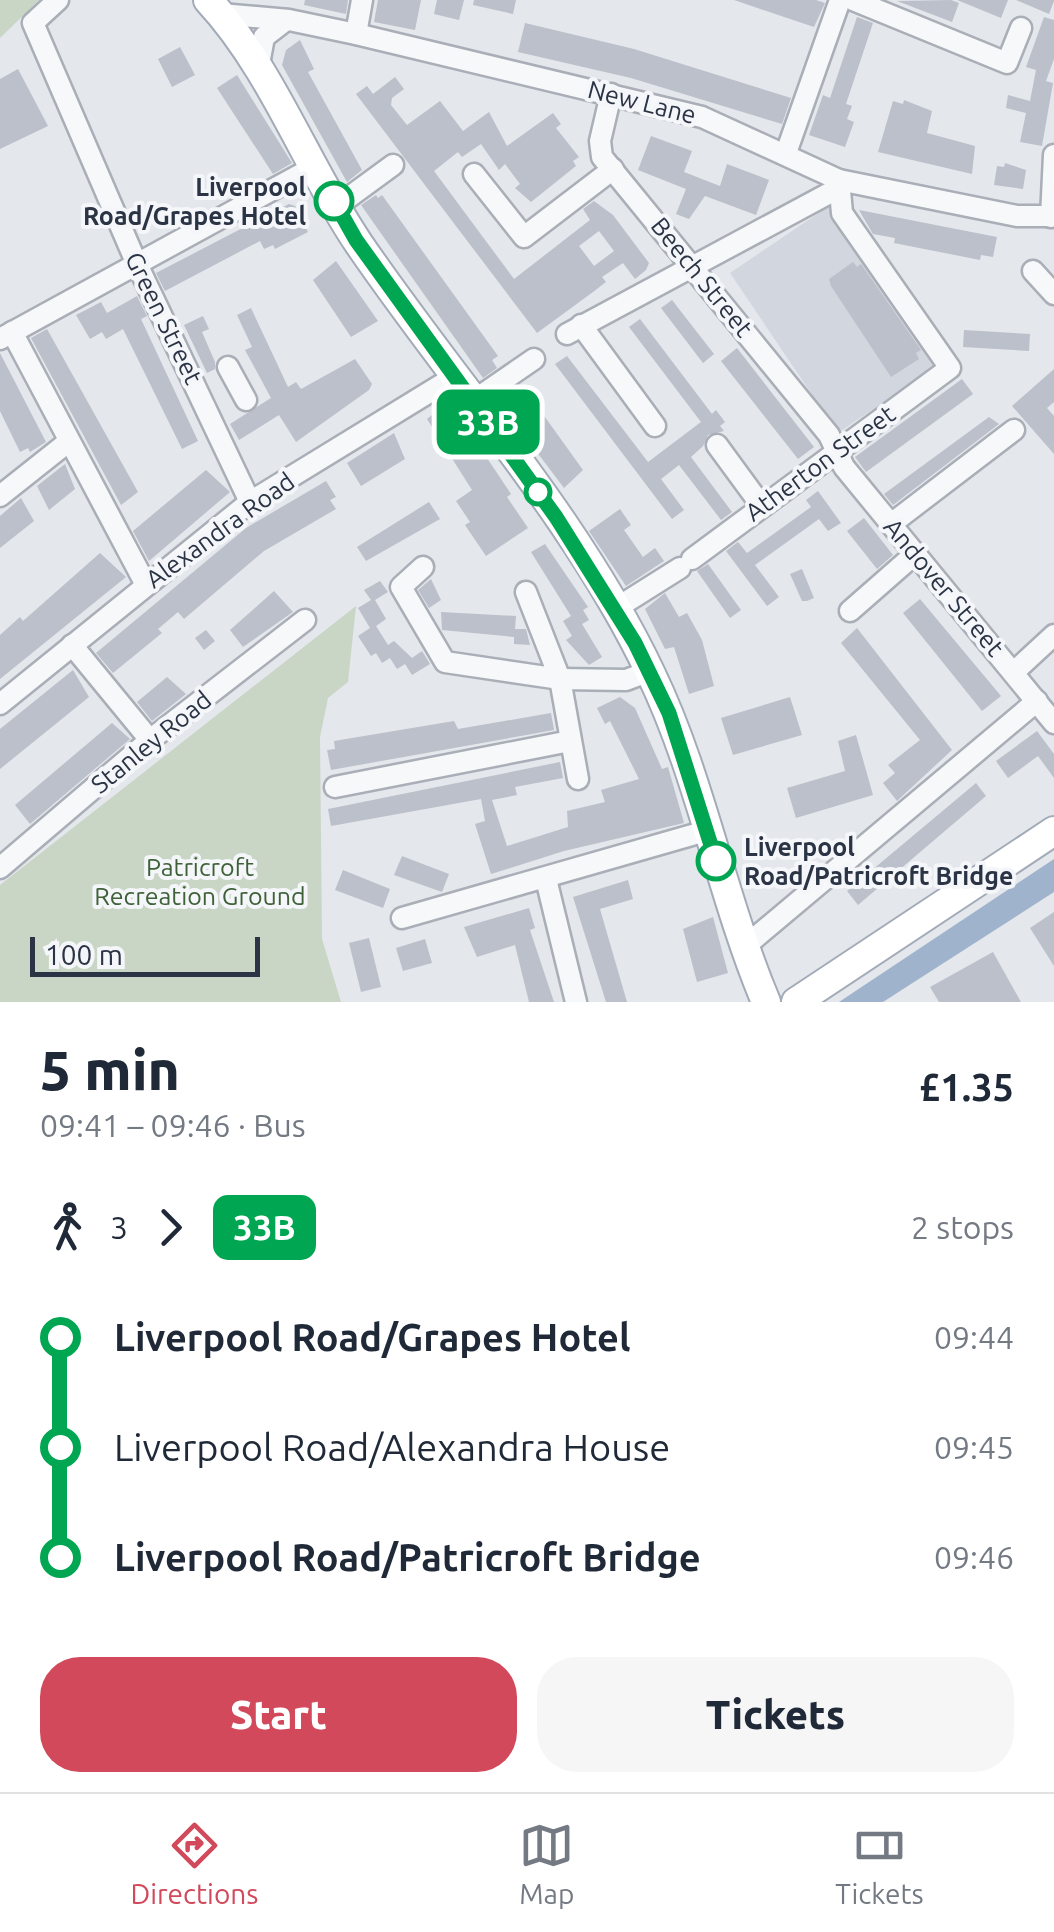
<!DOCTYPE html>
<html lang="en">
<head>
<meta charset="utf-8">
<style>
  body { margin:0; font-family:Ubuntu,sans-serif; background:#f6f6f7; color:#1f2937; height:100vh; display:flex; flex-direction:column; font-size:38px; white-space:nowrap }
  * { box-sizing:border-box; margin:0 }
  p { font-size:32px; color:#747a83 }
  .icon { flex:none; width:55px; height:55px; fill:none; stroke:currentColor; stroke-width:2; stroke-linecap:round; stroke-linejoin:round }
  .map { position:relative; height:1002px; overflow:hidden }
  .side { display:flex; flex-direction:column; background:#fff; flex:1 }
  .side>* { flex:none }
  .badge { padding:0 20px; border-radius:15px; font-size:35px; line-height:65px }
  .scale { position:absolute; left:30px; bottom:25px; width:230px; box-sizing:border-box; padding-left:10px; border:5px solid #2b3445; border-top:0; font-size:28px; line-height:35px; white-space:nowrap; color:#2b3445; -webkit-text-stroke:8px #f4f6f9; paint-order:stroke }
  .map>.badge { position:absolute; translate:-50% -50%; box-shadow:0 0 0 5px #fff }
  .legs { display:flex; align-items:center; gap:15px; height:110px; padding:0 40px; font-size:32px }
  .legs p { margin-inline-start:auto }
  .headline { display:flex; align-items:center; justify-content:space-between; height:170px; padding:0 40px }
  h1 { font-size:55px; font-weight:800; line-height:75px }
  .primary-button { display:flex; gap:20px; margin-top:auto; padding:20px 40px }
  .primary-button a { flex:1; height:115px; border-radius:40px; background:#d1495b; color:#fff; font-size:40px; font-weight:800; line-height:115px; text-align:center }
  .primary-button a+a { background:#f6f6f7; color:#1f2937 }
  ul { padding:0 40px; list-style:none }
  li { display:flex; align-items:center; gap:35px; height:110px; font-size:38px }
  li i { display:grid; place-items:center; width:15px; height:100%; margin:0 12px; background:currentColor }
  li i::after { content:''; width:25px; height:25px; margin:-12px; border:8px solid; border-radius:50%; background:#fff }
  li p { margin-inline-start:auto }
  li:first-child i { background:linear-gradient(#0000 50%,currentColor 0) }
  li:last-child i { background:linear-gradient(currentColor 50%,#0000 0) }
  .tabs { display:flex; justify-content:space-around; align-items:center; height:140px; border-top:2px solid #e0e1e3; background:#fff; font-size:28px; color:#747a83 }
  .tabs a { display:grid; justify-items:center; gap:5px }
  .tabs .on { color:#d1495b }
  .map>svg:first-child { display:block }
</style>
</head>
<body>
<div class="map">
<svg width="1054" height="1002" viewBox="0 0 1054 1002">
  <rect width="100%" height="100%" fill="#e4e7ec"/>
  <!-- built -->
  <polygon fill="#d2d6de" points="832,204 940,363 838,433 730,273"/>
  <!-- green -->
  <g fill="#c9d6c5">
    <polygon points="0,0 39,0 0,38"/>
    <polygon points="356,606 348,682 328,698 320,737 322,939 341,1002 0,1002 0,885"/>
  </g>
  <!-- water -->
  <polygon fill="#9fb4cc" points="1054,859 1054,892 883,1002 839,1002"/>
  <!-- building -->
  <g fill="#bbc0ca" fill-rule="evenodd">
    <polygon points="305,0 348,0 346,14 304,5"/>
    <polygon points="378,0 421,0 415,30 374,22"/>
    <polygon points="437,0 464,0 459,20 434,14"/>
    <polygon points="474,0 516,0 513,14 473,5"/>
    <polygon points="734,0 816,0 825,3 814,27"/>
    <polygon points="951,0 959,3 952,22 897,1"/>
    <polygon points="957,0 1008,0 1001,18"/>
    <polygon points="1016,0 1054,0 1054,1 1049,14"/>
    <polygon points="857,17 873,23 846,104 852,106 847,119 854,122 845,147 809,135 823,95 830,98"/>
    <polygon points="1044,17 1054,20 1054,59 1046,81 1053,83 1042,146 1020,142 1026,113 1006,108 1008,95 1030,101 1036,70 1026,67"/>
    <polygon points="525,23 634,49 791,98 782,124 631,78 518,52"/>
    <polygon points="300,40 314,69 308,72 362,170 347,182 282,65 286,50"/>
    <polygon points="180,47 195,75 172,87 158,59"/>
    <polygon points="18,69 48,126 0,149 0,79"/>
    <polygon points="237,75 292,163 273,174 217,88"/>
    <path d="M395 77 404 89 392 98 391 105 407 125 440 101 463 131 489 112 507 146 553 113 561 124 556 128 579 157 573 161 576 166 531 202 515 188 520 184 505 164 499 170 481 144 462 157 458 152 434 171 514 279 590 220 583 209 594 201 613 215 649 263 646 270 635 279 623 263 602 277 606 282 593 292 537 333 356 94 367 86 373 94ZM599 231 614 251 594 266 579 246Z"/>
    <polygon points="904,100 932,111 927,133 975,146 972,174 878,152 893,101 903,104"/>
    <polygon points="651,136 692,151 684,172 720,186 727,164 769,180 756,215 705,196 689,219 676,214 686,189 638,170"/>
    <polygon points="1005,163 1026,170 1023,189 994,185 997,166 1004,167"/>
    <polygon points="376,195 378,198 382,195 498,356 492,360 497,368 483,378 361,205"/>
    <polygon points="289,204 295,206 308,232 275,249 273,245 264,249 260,241 165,291 156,273"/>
    <polygon points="859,210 997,237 993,257 981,255 980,260 894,243 895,238 873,234"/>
    <polygon points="336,261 378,321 351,337 313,280"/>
    <polygon points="853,262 857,267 861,264 921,350 916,353 919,359 891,377 831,286 829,279"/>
    <polygon points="137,296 147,316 141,319 198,441 182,449 123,329 106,339 102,332 90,339 76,315 101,302 107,313"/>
    <polygon points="672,300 714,354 703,363 661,308"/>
    <polygon points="251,308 288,387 296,382 301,389 355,359 372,384 369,390 296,442 279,415 239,440 230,424 271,398 245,350 252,347 237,315"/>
    <polygon points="203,316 209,329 202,332 215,362 215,369 207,373 184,325"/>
    <polygon points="640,319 712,414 716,410 725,422 720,426 724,431 708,435 703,446 691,457 732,512 721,520 679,465 661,479 684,510 672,519 555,364 567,356 648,462 701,422 629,327"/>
    <polygon points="47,329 138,492 121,505 31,338"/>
    <polygon points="964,330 1030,334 1029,351 963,347"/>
    <polygon points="737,348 814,447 798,459 721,361"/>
    <polygon points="0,353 46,442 30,452 28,448 20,452 0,411"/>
    <polygon points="1054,369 1054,402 1047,408 1054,416 1054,454 1012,406"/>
    <polygon points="962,379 973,394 866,472 855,457"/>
    <polygon points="515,391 525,404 532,399 583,470 564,488 500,403"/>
    <polygon points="449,401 511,494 507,497 528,528 486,556 465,525 470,522 456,501 472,490 427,419"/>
    <polygon points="989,417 999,424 893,505 884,494"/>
    <polygon points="394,433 405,459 361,486 347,463"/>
    <polygon points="65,464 75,489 49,510 37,486"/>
    <polygon points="206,470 230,492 149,561 133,531"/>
    <polygon points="326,481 336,497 330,500 336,509 264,551 184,619 178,612 158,629 162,633 113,673 96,653 246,528"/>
    <polygon points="818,491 841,523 828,531 819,519 755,565 779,597 767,606 726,551 738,542 747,553 811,507 806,500"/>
    <polygon points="21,498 34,521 0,548 0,516"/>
    <polygon points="429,502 440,519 366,561 357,547"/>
    <polygon points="620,509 631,525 624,530 643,557 655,548 664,561 626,586 589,531"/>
    <polygon points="864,518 893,555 877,569 847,531"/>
    <polygon points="545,544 588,607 583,610 589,620 582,624 602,657 589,665 566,640 572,636 563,621 571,616 531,552"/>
    <polygon points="100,553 126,577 0,679 0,635 20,617 23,621"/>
    <polygon points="708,564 741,610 730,618 697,571"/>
    <polygon points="802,569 814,598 807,601 802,601 790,574"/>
    <polygon points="431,579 441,600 429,608 418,590"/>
    <polygon points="380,581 388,592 375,600 386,619 376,626 388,645 394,641 412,658 422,651 430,664 412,675 405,664 397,669 390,658 382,663 376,653 371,656 358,636 370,628 358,608 371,600 364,590"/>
    <polygon points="274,591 293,612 243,647 230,630"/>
    <polygon points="665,593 679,617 687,613 702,640 714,686 689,694 674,647 665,649 645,609"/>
    <polygon points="920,599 1001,696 982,711 903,613"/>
    <polygon points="441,612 516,616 515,629 526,629 530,645 514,644 514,637 442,630"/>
    <polygon points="857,628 952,750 897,801 883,783 895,773 888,765 920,740 841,643"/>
    <polygon points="206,630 215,641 204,650 195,638"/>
    <polygon points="73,670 89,697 0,769 0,729"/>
    <polygon points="167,677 186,694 152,721 137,702"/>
    <polygon points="620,697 635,708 662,769 668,767 684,823 564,851 491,874 475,824 485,821 481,799 331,826 328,809 560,762 563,778 515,787 517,795 492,800 507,846 568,827 567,811 605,802 601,790 639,779 610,721 605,724 597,708"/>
    <polygon points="790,697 802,735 733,755 721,718"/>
    <polygon points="551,713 554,730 331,770 327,750 335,749 334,741 454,721 458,729"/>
    <polygon points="112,723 130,739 30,824 15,805"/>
    <polygon points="1037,731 1054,754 1054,778 1038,756 1008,778 996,761"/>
    <polygon points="856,735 873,795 796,818 787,788 845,771 838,741"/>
    <polygon points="976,783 986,796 858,905 847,891"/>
    <polygon points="402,856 449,874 442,892 394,875"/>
    <polygon points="343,870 390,889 383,908 335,890"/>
    <polygon points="628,880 633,899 600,909 627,1002 606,1002 573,897"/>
    <polygon points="529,908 535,928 530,930 554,1002 529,1002 515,945 477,957 464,927"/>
    <polygon points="1054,912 1054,966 1030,928"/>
    <polygon points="713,917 728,973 697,982 683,929"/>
    <polygon points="369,938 381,987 361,992 349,943"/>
    <polygon points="425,939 432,963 403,971 396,948"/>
    <polygon points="993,952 1021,1002 939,1002 930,987"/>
  </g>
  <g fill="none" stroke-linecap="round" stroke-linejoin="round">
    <!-- minor casing -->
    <g stroke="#a9aeb7" stroke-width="25">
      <g id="minor">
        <polyline points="58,0 33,23 136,262 250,502"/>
        <polyline points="853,0 1007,63 1021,28"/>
        <polyline points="221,14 289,20 356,34 702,117 839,180 1017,216 1054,216"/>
        <polyline points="356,34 362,0"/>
        <polyline points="258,70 264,37 286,20"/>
        <polyline points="611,94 600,141 602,157 829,435 844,467 1054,723"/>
        <polyline points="786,153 840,0"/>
        <polyline points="474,174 524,237 613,169"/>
        <polyline points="337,206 393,165"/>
        <polyline points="1051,217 1054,155"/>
        <polyline points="1033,271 1054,294"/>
        <polyline points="581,325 655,426"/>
        <polyline points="12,332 145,583"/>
        <polyline points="567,334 837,189"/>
        <polyline points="0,339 314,167"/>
        <polyline points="228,367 246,400"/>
        <polyline points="473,401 534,359"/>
        <polyline points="717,445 761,505"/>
        <polyline points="0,496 68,442"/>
        <polyline points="891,524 1014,430"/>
        <polyline points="692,559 950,368 842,213 839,180"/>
        <polyline points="423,567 401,587 445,662 560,679 526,592"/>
        <polyline points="615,609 680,568"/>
        <polyline points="850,611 915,554"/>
        <polyline points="72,645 150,740"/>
        <polyline points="1014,672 1054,635"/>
        <polyline points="0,704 250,502 454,377"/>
        <polyline points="578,779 560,679 626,680 650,671"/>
        <polyline points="335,787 570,741"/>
        <polyline points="0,868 150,740 305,620"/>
        <polyline points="546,879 576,1002"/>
        <polyline points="402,918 706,831"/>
        <polyline points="743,948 1037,701"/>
      </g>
    </g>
    <!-- major casing -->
    <g stroke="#a3abb8" stroke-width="32">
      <g id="major">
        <path d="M208 0C273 70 306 166 359 244 456 386 577 518 651 674 701 778 721 895 766 1002"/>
        <polyline points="796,1002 1054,831"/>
      </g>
    </g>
    <!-- minor -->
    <use href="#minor" stroke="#f7f8fa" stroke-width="20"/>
    <!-- major -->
    <use href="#major" stroke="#fff" stroke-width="28"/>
  </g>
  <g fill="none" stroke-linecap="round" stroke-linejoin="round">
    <!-- line-1 casing -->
    <g stroke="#fff" stroke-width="22">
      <polyline id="line-1" points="334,201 356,240 556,517 635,643 669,713 716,861"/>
    </g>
    <!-- line-1 -->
    <use href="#line-1" stroke="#00a651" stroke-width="15"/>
  </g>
  <!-- markers -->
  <g fill="#fff" stroke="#00a651" stroke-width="5">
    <circle cx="334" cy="201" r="18"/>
    <circle cx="538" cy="492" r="12"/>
    <circle cx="716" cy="861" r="18"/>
  </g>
  <g text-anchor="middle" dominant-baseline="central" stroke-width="8" stroke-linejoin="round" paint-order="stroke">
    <!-- street labels -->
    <g font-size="25" fill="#2b3445" stroke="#f4f6f9">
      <text transform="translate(642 102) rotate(14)">New Lane</text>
      <text transform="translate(702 277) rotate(51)">Beech Street</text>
      <text transform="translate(164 318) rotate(64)">Green Street</text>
      <text transform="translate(820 463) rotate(-36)">Atherton Street</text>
      <text transform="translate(220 530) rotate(-36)">Alexandra Road</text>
      <text transform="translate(944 587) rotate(50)">Andover Street</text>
      <text transform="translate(151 742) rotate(-39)">Stanley Road</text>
    </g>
    <!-- stop labels -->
    <g font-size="25" font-weight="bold" fill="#2b3445" stroke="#f4f6f9" text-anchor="end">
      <text x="306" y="187">Liverpool<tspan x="306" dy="29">Road/Grapes Hotel</tspan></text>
      <text x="744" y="847" text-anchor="start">Liverpool<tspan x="744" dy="29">Road/Patricroft Bridge</tspan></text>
    </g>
    <!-- park labels -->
    <g font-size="25" fill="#3f6138" stroke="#f4f6f9">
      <text x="200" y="867">Patricroft<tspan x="200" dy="29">Recreation Ground</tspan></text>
    </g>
  </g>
</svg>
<div class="scale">100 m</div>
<b class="badge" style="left:488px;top:422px;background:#00a651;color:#fff">33B</b>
</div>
<section class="side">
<div class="headline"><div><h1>5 min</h1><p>09:41 – 09:46 · Bus</p></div><b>£1.35</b></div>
<div class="legs"><svg class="icon" aria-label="walk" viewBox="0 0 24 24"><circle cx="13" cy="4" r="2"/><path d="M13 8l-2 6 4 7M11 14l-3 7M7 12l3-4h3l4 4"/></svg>3<svg class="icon" aria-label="forward" viewBox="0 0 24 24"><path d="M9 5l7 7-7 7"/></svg><b class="badge" style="background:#00a651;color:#fff">33B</b><p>2 stops</p></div>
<ul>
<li><i style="color:#00a651"></i><b>Liverpool Road/Grapes Hotel</b><p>09:44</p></li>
<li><i style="color:#00a651"></i><span>Liverpool Road/Alexandra House</span><p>09:45</p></li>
<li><i style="color:#00a651"></i><b>Liverpool Road/Patricroft Bridge</b><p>09:46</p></li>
</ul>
<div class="primary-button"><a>Start</a><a>Tickets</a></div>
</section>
<nav class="tabs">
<a class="on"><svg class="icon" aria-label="directions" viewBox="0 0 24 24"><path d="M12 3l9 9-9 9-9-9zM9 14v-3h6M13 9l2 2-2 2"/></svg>Directions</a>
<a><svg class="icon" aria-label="map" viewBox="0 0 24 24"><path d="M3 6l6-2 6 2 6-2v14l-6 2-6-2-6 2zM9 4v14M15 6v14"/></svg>Map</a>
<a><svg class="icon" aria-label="tickets" viewBox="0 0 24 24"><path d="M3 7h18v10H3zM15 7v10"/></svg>Tickets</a>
</nav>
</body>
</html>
